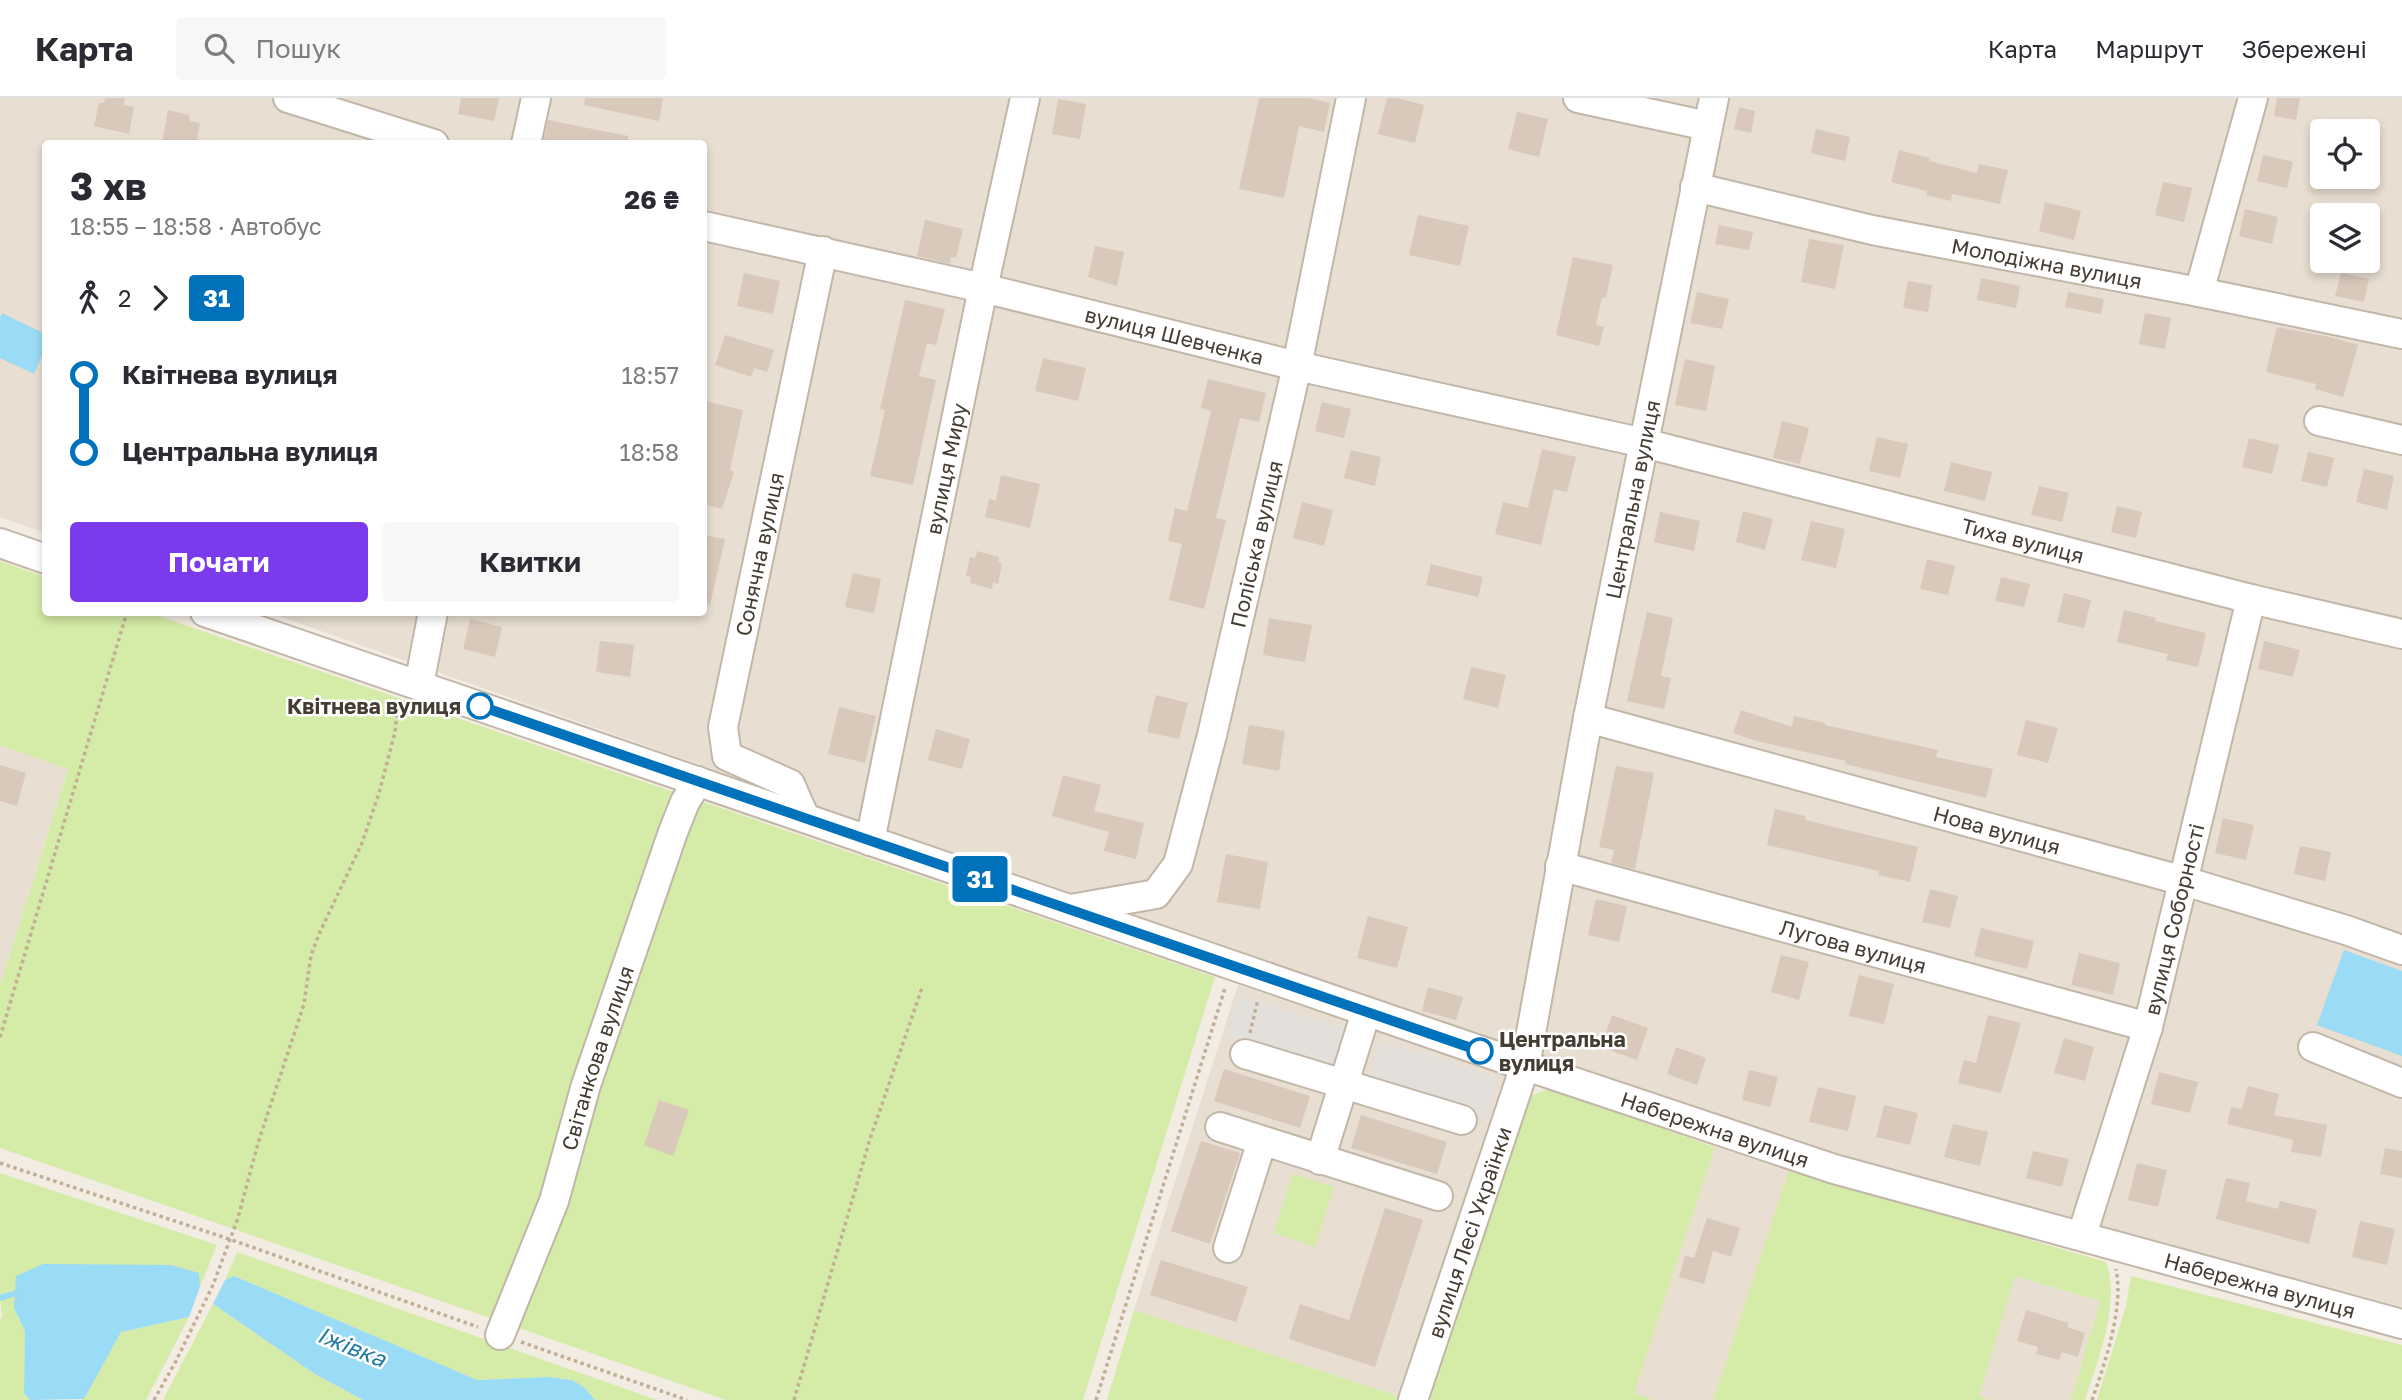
<!DOCTYPE html>
<html lang="uk">
<head>
<meta charset="utf-8">
<style>
  body { margin:0; font-family:"Golos Text",sans-serif; background:#f7f7f7; color:#2b2b33; height:100vh; display:flex; flex-direction:column; font-size:26px; white-space:nowrap }
  * { box-sizing:border-box; margin:0 }
  p { font-size:23px; color:#7c7c81 }
  .icon { flex:none; width:38px; height:38px; fill:none; stroke:currentColor; stroke-width:2; stroke-linecap:round; stroke-linejoin:round }
  .map { position:relative; flex:1; overflow:hidden }
  .drawer { position:absolute; left:42px; top:42px; width:665px; height:476px; display:flex; flex-direction:column; background:#fff; border-radius:7px; box-shadow:0 4px 10px #0003 }
  .drawer>* { flex:none }
  .badge { padding:0 14px; border-radius:5px; font-size:24px; line-height:46px }
  .buttons { position:absolute; left:2310px; top:21px; display:grid; gap:14px }
  .buttons a { display:grid; place-items:center; width:70px; height:70px; border-radius:7px; background:#fff; box-shadow:0 4px 10px #0003; font-size:35px }
  .map>.badge { position:absolute; translate:-50% -50%; box-shadow:0 0 0 4px #fff }
  .legs { display:flex; align-items:center; gap:10px; height:77px; padding:0 28px; font-size:23px }
  .legs p { margin-inline-start:auto }
  .overview { display:flex; align-items:center; justify-content:space-between; height:119px; padding:0 28px }
  h1 { font-size:38px; font-weight:700; line-height:52px }
  .button { display:flex; gap:14px; margin-top:auto; padding:14px 28px }
  .button a { flex:1; height:80px; border-radius:7px; background:#7c3aed; color:#fff; font-size:28px; font-weight:700; line-height:80px; text-align:center }
  .button a+a { background:#f7f7f7; color:#2b2b33 }
  ul { padding:0 28px; list-style:none }
  li { display:flex; align-items:center; gap:24px; height:77px; font-size:26px }
  li i { display:grid; place-items:center; width:10px; height:100%; margin:0 9px; background:currentColor }
  li i::after { content:''; width:18px; height:18px; margin:-9px; border:5px solid; border-radius:50%; background:#fff }
  li p { margin-inline-start:auto }
  li:first-child i { background:linear-gradient(#0000 50%,currentColor 0) }
  li:last-child i { background:linear-gradient(currentColor 50%,#0000 0) }
  header { display:flex; align-items:center; gap:42px; box-sizing:border-box; height:98px; padding:0 35px; background:#fff; border-bottom:2px solid #e1e1e2 }
  header strong { font-size:33px }
  nav { display:flex; gap:38px; margin-inline-start:auto; font-size:24px }
  .search { width:490px; height:63px; background:#f7f7f7; display:flex; align-items:center; gap:18px; box-sizing:border-box; padding:0 24px; border-radius:7px; color:#7c7c81; font-size:26px }
  .map>svg:first-child { display:block }
</style>
</head>
<body>
<header>
<strong>Карта</strong>
<div class="search"><svg class="icon" aria-label="search" viewBox="0 0 24 24"><circle cx="10" cy="10" r="6"/><path d="M15 15l6 6"/></svg>Пошук</div>
<nav><a>Карта</a><a>Маршрут</a><a>Збережені</a></nav>
</header>
<div class="map">
<svg width="2402" height="1302" viewBox="0 0 2402 1302">
  <rect width="100%" height="100%" fill="#f3ece3"/>
  <!-- residential -->
  <g fill="#e8ded1" fill-rule="evenodd">
    <path d="M0 0H2402V1209L1839 1059 1534 961 270 515 704 514V46H46L45 435 0 419ZM2322 33H2368V79H2322ZM2322 117H2368V163H2322Z"/>
    <polygon points="0,647 68,670 0,888"/>
    <polygon points="1238,887 1510,976 1404,1300 1134,1212"/>
    <polygon points="1715,1049 1789,1072 1713,1302 1654,1302 1634,1295"/>
    <polygon points="2014,1178 2100,1203 2071,1302 1989,1302 1979,1299"/>
  </g>
  <!-- green -->
  <g fill="#d5eba8">
    <polygon points="0,463 45,479 46,514 150,515 1215,879 1083,1302 726,1302 0,1050 0,888 68,671 0,647"/>
    <polygon points="1549,991 1715,1049 1634,1295 1654,1302 1423,1302 1530,998"/>
    <path d="M1789 1072 2106 1164C2121 1204 2098 1263 2085 1302H2071L2100 1203 2015 1178 1979 1298 1989 1302H1713Z"/>
    <polygon points="0,1075 217,1147 200,1189 199,1175 14,1210 25,1233 24,1295 30,1302 0,1302 0,1222 2,1218 0,1198"/>
    <polygon points="1293,1076 1334,1089 1315,1149 1274,1135"/>
    <polygon points="237,1154 657,1302 595,1302 584,1289 572,1282 549,1279 477,1282 234,1178 225,1182"/>
    <polygon points="2131,1178 2402,1247 2402,1302 2097,1302 2126,1208"/>
    <polygon points="213,1206 315,1276 363,1302 163,1302"/>
    <polygon points="1134,1212 1404,1300 1404,1302 1107,1302"/>
    <polygon points="189,1219 146,1302 81,1302 84,1300 121,1234"/>
  </g>
  <!-- parking -->
  <g fill="#e3e0dc">
    <polygon points="1239,898 1345,931 1333,970 1227,937"/>
    <polygon points="1382,943 1498,980 1486,1019 1370,982"/>
  </g>
  <!-- water -->
  <g fill="#9adbf5">
    <polygon points="2,215 45,236 45,251 34,276 0,260 0,220"/>
    <polygon points="2344,852 2402,873 2402,958 2317,927"/>
    <polygon points="43,1166 171,1167 199,1175 200,1189 189,1219 121,1234 84,1301 30,1302 24,1295 25,1233 14,1210 16,1178"/>
    <polygon points="234,1178 477,1282 549,1279 572,1282 584,1289 595,1302 363,1302 315,1276 213,1206 225,1182"/>
  </g>
  <g fill="none" stroke-linecap="round" stroke-linejoin="round">
    <!-- stream -->
    <polyline stroke="#9adbf5" stroke-width="6" points="0,1200 20,1194"/>
  </g>
  <!-- building -->
  <g fill="#d9c9bb">
    <polygon points="105,0 125,0 124,7 134,9 129,36 94,28 99,5 104,5"/>
    <polygon points="461,0 499,0 494,23 458,16"/>
    <polygon points="585,0 663,0 659,23 584,7"/>
    <polygon points="1259,0 1309,0 1330,5 1324,34 1299,28 1284,100 1239,91"/>
    <polygon points="1387,0 1397,0 1424,7 1415,45 1378,36"/>
    <polygon points="2277,0 2300,0 2296,22 2274,18"/>
    <polygon points="1058,1 1086,6 1080,41 1052,36"/>
    <polygon points="1739,9 1755,13 1751,35 1734,31"/>
    <polygon points="168,12 189,17 190,23 200,25 196,46 162,46"/>
    <polygon points="1517,14 1548,21 1539,59 1508,51"/>
    <polygon points="548,22 628,38 627,46 543,46"/>
    <polygon points="1816,31 1850,39 1845,63 1811,55"/>
    <polygon points="1899,52 1930,60 1929,63 1977,75 1979,66 2008,72 2000,106 1952,96 1951,103 1926,97 1927,93 1891,84"/>
    <polygon points="2263,57 2293,64 2287,90 2257,83"/>
    <polygon points="2163,84 2192,90 2184,124 2155,117"/>
    <polygon points="2045,104 2081,113 2074,142 2039,133"/>
    <polygon points="2245,111 2278,119 2272,146 2239,138"/>
    <polygon points="1418,117 1469,128 1460,168 1409,157"/>
    <polygon points="925,122 963,131 956,160 951,159 950,166 917,158"/>
    <polygon points="1719,127 1753,134 1749,152 1715,146"/>
    <polygon points="1809,141 1844,147 1835,191 1801,184"/>
    <polygon points="1095,148 1124,154 1117,188 1088,179"/>
    <polygon points="1573,159 1613,167 1606,200 1602,199 1596,227 1604,229 1599,248 1556,237"/>
    <polygon points="744,175 780,183 773,216 737,208"/>
    <polygon points="2341,175 2369,181 2364,204 2335,198"/>
    <polygon points="1981,180 2020,188 2016,210 1977,202"/>
    <polygon points="1908,183 1932,187 1928,214 1903,210"/>
    <polygon points="1697,194 1729,201 1722,231 1690,225"/>
    <polygon points="2068,194 2104,201 2101,216 2065,209"/>
    <polygon points="905,202 945,211 936,247 927,245 919,278 936,282 913,387 870,378 885,312 880,311"/>
    <polygon points="2145,215 2171,220 2165,251 2139,246"/>
    <polygon points="2277,229 2330,239 2358,247 2343,299 2315,291 2316,286 2266,274"/>
    <polygon points="725,237 774,252 767,274 754,270 751,279 715,267"/>
    <polygon points="1043,260 1086,270 1078,303 1035,293"/>
    <polygon points="1685,261 1715,268 1706,313 1675,307"/>
    <polygon points="1208,281 1266,295 1259,324 1240,320 1216,420 1226,422 1204,511 1169,502 1182,446 1168,443 1175,410 1187,413 1211,313 1201,310"/>
    <polygon points="705,303 743,312 730,372 734,374 722,411 704,406 704,311"/>
    <polygon points="1322,304 1351,311 1344,340 1315,333"/>
    <polygon points="1782,323 1809,330 1800,366 1773,360"/>
    <polygon points="1877,339 1908,346 1900,380 1869,373"/>
    <polygon points="2249,340 2279,347 2272,376 2242,369"/>
    <polygon points="1542,351 1576,359 1567,394 1554,391 1541,447 1495,436 1503,404 1528,410"/>
    <polygon points="1351,352 1381,359 1375,388 1344,380"/>
    <polygon points="2308,354 2334,360 2327,389 2301,383"/>
    <polygon points="1951,364 1992,374 1985,403 1944,393"/>
    <polygon points="2364,371 2394,378 2387,412 2356,404"/>
    <polygon points="1001,377 1040,386 1030,430 985,419 989,401 996,402"/>
    <polygon points="2039,388 2069,395 2062,424 2031,417"/>
    <polygon points="1302,404 1333,412 1324,448 1293,440"/>
    <polygon points="2117,408 2142,414 2136,440 2111,434"/>
    <polygon points="1743,413 1773,421 1765,452 1736,444"/>
    <polygon points="1660,414 1700,423 1694,453 1654,444"/>
    <polygon points="1811,423 1845,431 1836,470 1801,462"/>
    <polygon points="704,437 725,441 710,507 704,506"/>
    <polygon points="977,453 999,459 998,464 1002,466 998,486 993,484 992,491 970,485 971,479 966,478 970,459 975,460"/>
    <polygon points="1927,461 1955,468 1948,497 1920,491"/>
    <polygon points="1431,466 1483,479 1478,499 1426,487"/>
    <polygon points="853,475 881,481 874,515 845,509"/>
    <polygon points="2001,479 2030,486 2024,509 1995,503"/>
    <polygon points="2064,495 2091,502 2084,530 2057,524"/>
    <polygon points="2124,512 2156,520 2155,523 2206,535 2198,569 2166,562 2168,556 2117,544"/>
    <polygon points="1647,514 1673,520 1661,578 1671,580 1664,611 1627,603"/>
    <polygon points="1269,520 1312,527 1305,564 1263,557"/>
    <polygon points="470,521 502,529 495,559 463,551"/>
    <polygon points="600,543 634,547 630,579 596,574"/>
    <polygon points="2264,543 2300,552 2293,579 2258,571"/>
    <polygon points="1471,569 1506,577 1498,610 1463,601"/>
    <polygon points="1156,597 1188,605 1179,641 1147,634"/>
    <polygon points="839,609 876,618 865,665 828,656"/>
    <polygon points="1741,612 1792,629 1794,618 1825,625 1825,627 1938,652 1936,659 1993,671 1986,700 1845,666 1846,663 1756,643 1733,635"/>
    <polygon points="2026,622 2058,630 2048,665 2017,657"/>
    <polygon points="1249,627 1285,633 1279,673 1242,666"/>
    <polygon points="936,631 970,641 962,671 928,662"/>
    <polygon points="0,667 26,675 17,708 0,703"/>
    <polygon points="1616,668 1654,675 1635,771 1611,765 1614,752 1599,749"/>
    <polygon points="1063,677 1101,687 1094,713 1144,725 1136,761 1104,753 1109,734 1052,718"/>
    <polygon points="1775,711 1805,718 1805,722 1918,749 1910,784 1878,777 1879,773 1767,747"/>
    <polygon points="2223,720 2254,727 2246,762 2215,755"/>
    <polygon points="2300,748 2331,754 2325,783 2294,776"/>
    <polygon points="1226,756 1268,764 1260,811 1217,804"/>
    <polygon points="1930,791 1958,798 1950,830 1922,824"/>
    <polygon points="1596,801 1627,808 1619,844 1588,837"/>
    <polygon points="1368,818 1408,829 1397,870 1357,860"/>
    <polygon points="1981,830 2034,843 2027,871 1974,858"/>
    <polygon points="2079,855 2120,865 2113,897 2071,887"/>
    <polygon points="1781,857 1809,864 1799,902 1771,894"/>
    <polygon points="1859,877 1894,886 1884,926 1849,918"/>
    <polygon points="1428,889 1463,899 1456,922 1422,913"/>
    <polygon points="1612,917 1648,930 1637,962 1601,949"/>
    <polygon points="1988,917 2021,925 2001,995 1958,985 1964,962 1976,965"/>
    <polygon points="2064,940 2094,949 2085,983 2054,975"/>
    <polygon points="1676,949 1706,960 1697,987 1667,976"/>
    <polygon points="1224,971 1310,998 1300,1030 1214,1003"/>
    <polygon points="1749,972 1778,979 1770,1009 1742,1002"/>
    <polygon points="2159,974 2198,984 2190,1015 2151,1006"/>
    <polygon points="2248,988 2279,996 2274,1017 2327,1027 2321,1059 2291,1054 2293,1042 2227,1026 2231,1009 2242,1011"/>
    <polygon points="1818,989 1856,998 1848,1033 1809,1024"/>
    <polygon points="659,1002 689,1012 673,1058 644,1047"/>
    <polygon points="1884,1007 1918,1015 1910,1047 1876,1039"/>
    <polygon points="1361,1017 1447,1044 1437,1076 1351,1050"/>
    <polygon points="1953,1026 1988,1034 1980,1068 1944,1059"/>
    <polygon points="1201,1043 1240,1055 1210,1146 1171,1133"/>
    <polygon points="2385,1050 2402,1053 2402,1080 2380,1076"/>
    <polygon points="2033,1053 2069,1061 2062,1089 2026,1080"/>
    <polygon points="2137,1065 2167,1072 2158,1109 2128,1102"/>
    <polygon points="2226,1080 2250,1085 2246,1103 2278,1111 2280,1103 2317,1112 2309,1146 2216,1121"/>
    <polygon points="1385,1110 1423,1122 1375,1269 1289,1241 1300,1206 1349,1222"/>
    <polygon points="1707,1120 1740,1130 1731,1159 1713,1153 1704,1186 1679,1179 1685,1158 1694,1160"/>
    <polygon points="2360,1123 2395,1131 2387,1167 2352,1159"/>
    <polygon points="1161,1162 1248,1189 1236,1224 1150,1197"/>
    <polygon points="2026,1212 2069,1225 2067,1229 2085,1235 2078,1259 2062,1254 2059,1262 2036,1256 2038,1249 2017,1243"/>
  </g>
  <g fill="none" stroke-linecap="round" stroke-linejoin="round">
    <!-- minor casing -->
    <g stroke="#c2b6a8" stroke-width="32">
      <g id="minor">
        <polyline points="288,0 434,46"/>
        <polyline points="1578,0 1708,28"/>
        <polyline points="526,46 536,0"/>
        <path id="s1" d="M1695 89 1872 132 2199 194 2402 236"/>
        <path id="s2" d="M704 128 983 190 1297 268 1644 345 2251 501 2402 536"/>
        <polyline points="2199,194 2253,0"/>
        <polyline points="2319,323 2402,342"/>
        <polyline points="0,445 46,461"/>
        <path id="s3" d="M205 514 1505 961 1834 1071 2402 1226"/>
        <polyline points="419,587 433,514"/>
        <path id="s4" d="M1588 620 2184 783 2346 832 2402 852"/>
        <path id="s5" d="M805 720 790 686 727 658 723 629 823 153"/>
        <path id="s6" d="M870 743 983 190 1025 0"/>
        <path id="s7" d="M1560 768 2148 929"/>
        <path id="s8" d="M1071 811 1156 796 1178 766 1212 637 1297 268 1351 0"/>
        <polyline points="2313,949 2402,985"/>
        <polyline points="1245,956 1462,1022"/>
        <polyline points="1220,1029 1438,1098"/>
        <polyline points="1320,1062 1366,914"/>
        <path id="s9" d="M2082 1137 2148 929 2251 501"/>
        <polyline points="1228,1150 1262,1043"/>
        <path id="s10" d="M500 1237 554 1103 586 987 673 734 685 704 698 683"/>
        <path id="s11" d="M1413 1302 1525 968 1588 620 1714 0"/>
      </g>
    </g>
    <!-- path -->
    <g stroke="#c2ad95" stroke-width="3.5" stroke-dasharray="3.5 3.5" stroke-linecap="butt">
      <polyline points="1250,935 1258,901"/>
      <polyline points="0,939 127,514"/>
      <polyline points="0,1065 229,1141 478,1229"/>
      <polyline points="521,1244 687,1302"/>
      <polyline points="154,1302 176,1263 213,1187 238,1120 258,1045 304,906 311,857 320,834 362,745 379,695 395,634 398,604"/>
      <polyline points="794,1302 870,1041 922,890"/>
      <polyline points="1096,1302 1225,890"/>
      <path d="M2092 1302C2105 1265 2124 1210 2116 1171"/>
    </g>
    <!-- minor -->
    <use href="#minor" stroke="#fff" stroke-width="28"/>
  </g>
  <g fill="none" stroke-linecap="round" stroke-linejoin="round">
    <!-- line-1 casing -->
    <g stroke="#fff" stroke-width="16">
      <polyline id="line-1" points="480,608 1480,953"/>
    </g>
    <!-- line-1 -->
    <use href="#line-1" stroke="#0072bc" stroke-width="10"/>
  </g>
  <!-- markers -->
  <g fill="#fff" stroke="#0072bc" stroke-width="3.5">
    <circle cx="480" cy="608" r="12"/>
    <circle cx="1480" cy="953" r="12"/>
  </g>
  <g text-anchor="middle" dominant-baseline="central" stroke-width="5" stroke-linejoin="round" paint-order="stroke">
    <!-- street labels -->
    <g font-size="21" fill="#453c33" stroke="#fff">
      <text stroke="none"><textPath href="#s1" startOffset="360">Молодіжна вулиця</textPath></text>
      <text stroke="none"><textPath href="#s2" startOffset="483">вулиця Шевченка</textPath></text>
      <text stroke="none"><textPath href="#s6" startOffset="380">вулиця Миру</textPath></text>
      <text stroke="none"><textPath href="#s11" startOffset="929">Центральна вулиця</textPath></text>
      <text stroke="none"><textPath href="#s2" startOffset="1356">Тиха вулиця</textPath></text>
      <text stroke="none"><textPath href="#s8" startOffset="453">Поліська вулиця</textPath></text>
      <text stroke="none"><textPath href="#s5" startOffset="312">Сонячна вулиця</textPath></text>
      <text stroke="none"><textPath href="#s4" startOffset="424">Нова вулиця</textPath></text>
      <text stroke="none"><textPath href="#s9" startOffset="329">вулиця Соборності</textPath></text>
      <text stroke="none"><textPath href="#s7" startOffset="304">Лугова вулиця</textPath></text>
      <text stroke="none"><textPath href="#s10" startOffset="294">Світанкова вулиця</textPath></text>
      <text stroke="none"><textPath href="#s3" startOffset="1596">Набережна вулиця</textPath></text>
      <text stroke="none"><textPath href="#s11" startOffset="177">вулиця Лесі Українки</textPath></text>
      <text stroke="none"><textPath href="#s3" startOffset="2163">Набережна вулиця</textPath></text>
    </g>
    <!-- stop labels -->
    <g font-size="21" font-weight="bold" fill="#453c33" stroke="#fff" text-anchor="end">
      <text x="461" y="608">Квітнева вулиця</text>
      <text x="1499" y="941" text-anchor="start">Центральна<tspan x="1499" dy="24">вулиця</tspan></text>
    </g>
    <!-- water labels -->
    <g font-size="23" font-style="italic" fill="#227aa0" stroke="#fff">
      <text transform="translate(352 1248) rotate(22)">Іжівка</text>
    </g>
  </g>
</svg>
<div class="buttons">
<a><svg class="icon" aria-label="locate" viewBox="0 0 24 24"><circle cx="12" cy="12" r="6"/><path d="M12 2v4M12 18v4M2 12h4M18 12h4"/></svg></a>
<a><svg class="icon" aria-label="layers" viewBox="0 0 24 24"><path d="M12 4l9 5-9 5-9-5zM3 14l9 5 9-5"/></svg></a>
</div>
<b class="badge" style="left:980px;top:781px;background:#0072bc;color:#fff">31</b>
<section class="drawer">
<div class="overview"><div><h1>3 хв</h1><p>18:55 – 18:58 · Автобус</p></div><b>26 ₴</b></div>
<div class="legs"><svg class="icon" aria-label="walk" viewBox="0 0 24 24"><circle cx="13" cy="4" r="2"/><path d="M13 8l-2 6 4 7M11 14l-3 7M7 12l3-4h3l4 4"/></svg>2<svg class="icon" aria-label="forward" viewBox="0 0 24 24"><path d="M9 5l7 7-7 7"/></svg><b class="badge" style="background:#0072bc;color:#fff">31</b></div>
<ul>
<li><i style="color:#0072bc"></i><b>Квітнева вулиця</b><p>18:57</p></li>
<li><i style="color:#0072bc"></i><b>Центральна вулиця</b><p>18:58</p></li>
</ul>
<div class="button"><a>Почати</a><a>Квитки</a></div>
</section>
</div>
</body>
</html>
